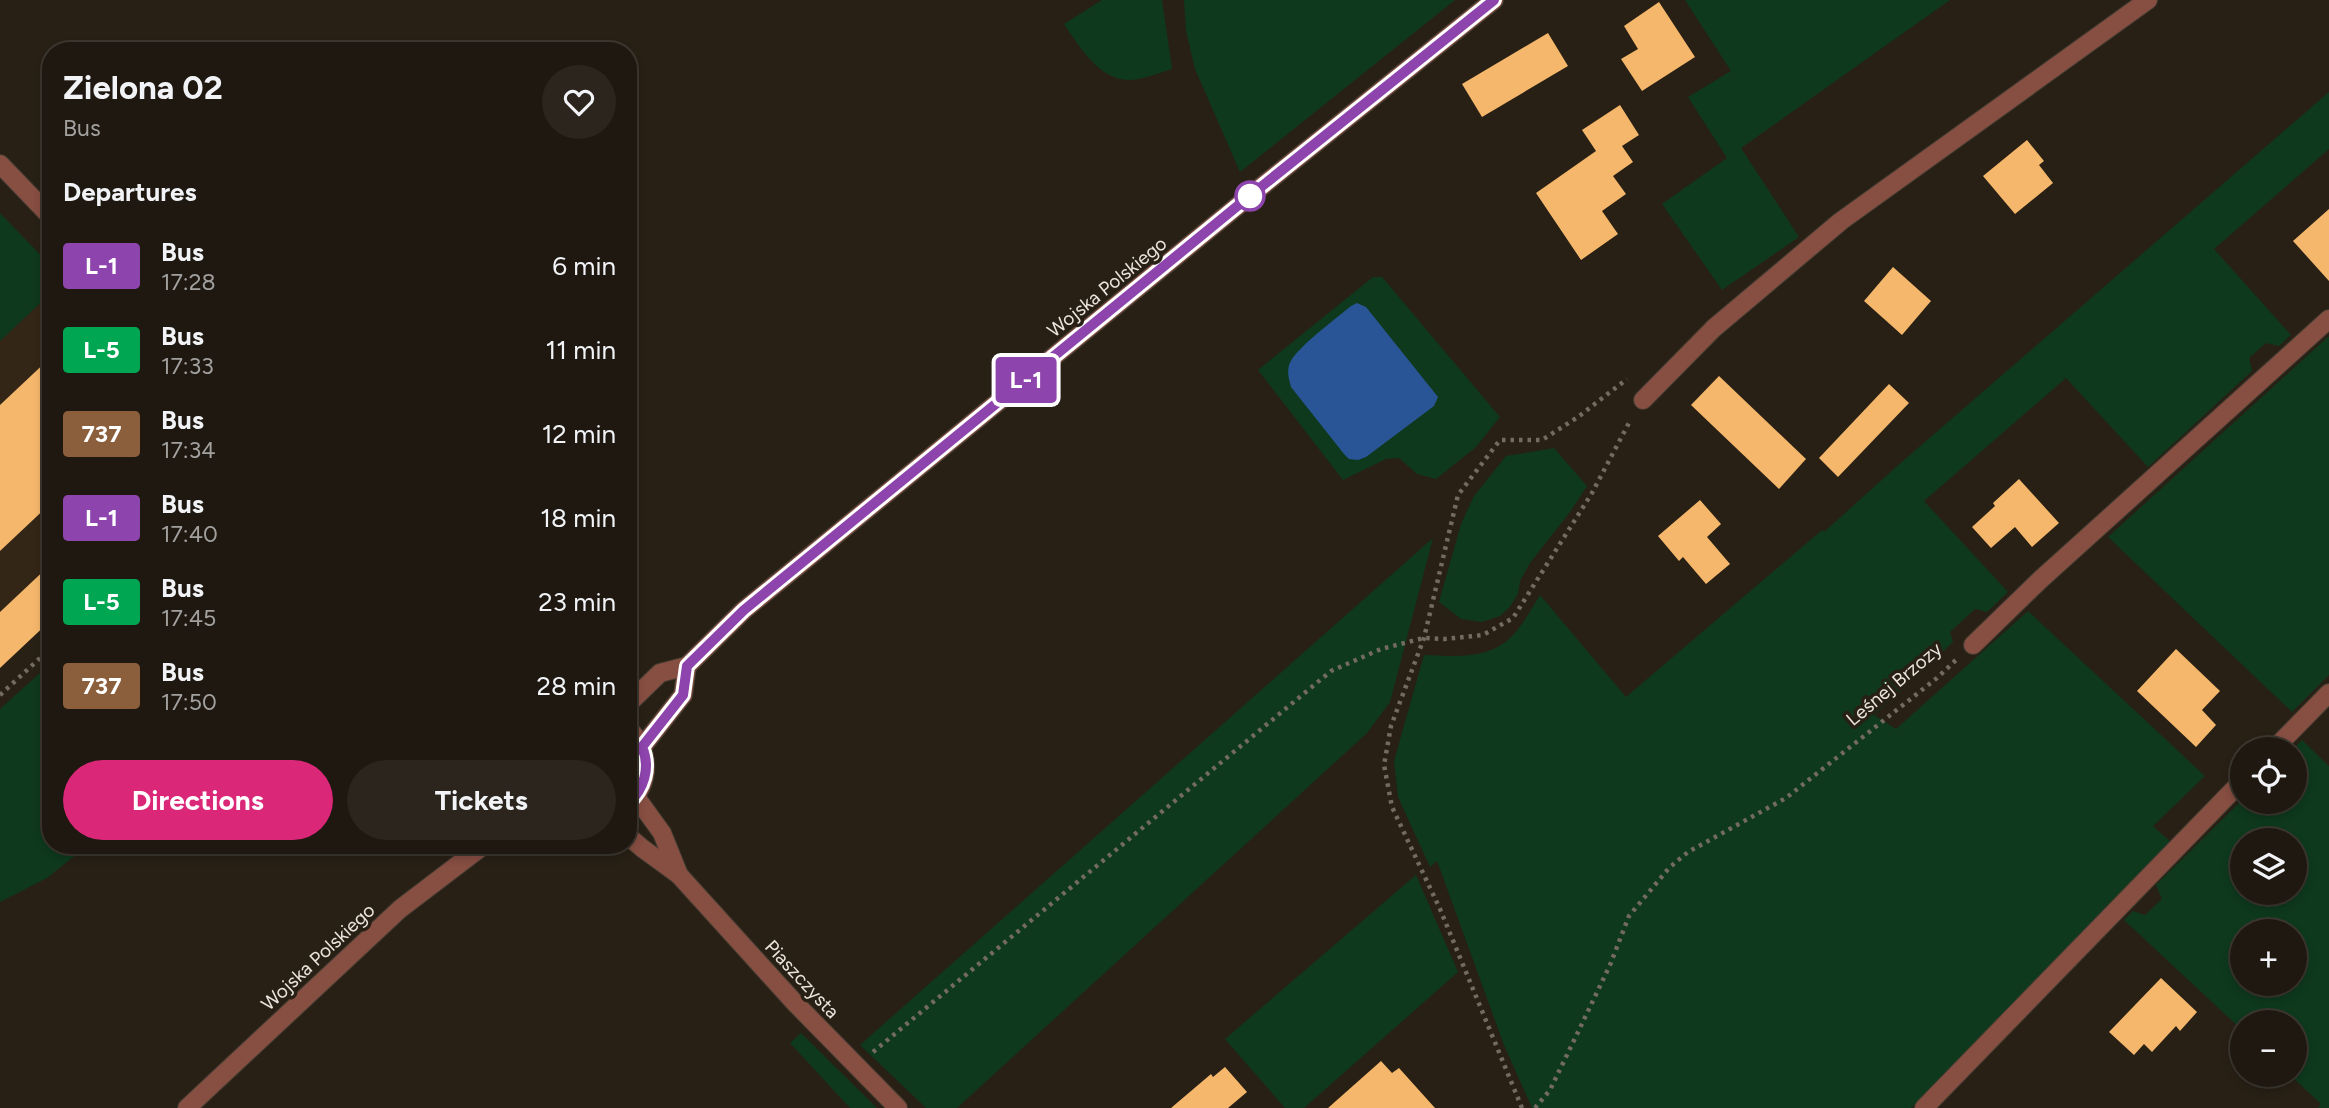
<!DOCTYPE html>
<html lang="en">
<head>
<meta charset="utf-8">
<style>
  body { margin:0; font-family:Figtree,sans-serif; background:#2b251e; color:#f1f3f6; height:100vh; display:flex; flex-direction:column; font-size:26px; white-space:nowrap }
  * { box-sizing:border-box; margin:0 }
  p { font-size:23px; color:#a1a09f }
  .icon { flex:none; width:38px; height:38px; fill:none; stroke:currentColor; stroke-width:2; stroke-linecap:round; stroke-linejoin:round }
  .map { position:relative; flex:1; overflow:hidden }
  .details { position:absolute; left:42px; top:42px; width:595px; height:812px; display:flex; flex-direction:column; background:#1e1810; border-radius:28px; box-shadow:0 4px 10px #0003,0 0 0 2px #3c3730 }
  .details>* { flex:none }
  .badge { padding:0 14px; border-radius:5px; font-size:24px; line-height:46px }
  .tools { position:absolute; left:2230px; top:737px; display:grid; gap:14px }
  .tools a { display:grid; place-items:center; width:77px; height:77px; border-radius:50%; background:#1e1810; box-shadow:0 4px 10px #0003,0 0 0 2px #3c3730; font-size:35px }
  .map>.badge { position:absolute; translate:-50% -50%; box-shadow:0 0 0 4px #fff }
  h2 { padding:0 21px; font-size:26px; line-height:63px }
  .round { display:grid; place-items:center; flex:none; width:74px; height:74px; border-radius:37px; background:#2b251e }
  .head { display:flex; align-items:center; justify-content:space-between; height:119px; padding:0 21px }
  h1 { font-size:33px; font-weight:700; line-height:52px }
  .action { display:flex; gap:14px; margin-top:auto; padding:14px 21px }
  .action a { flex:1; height:80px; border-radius:42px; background:#db2777; color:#fff; font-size:28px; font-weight:700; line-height:80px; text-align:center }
  .action a+a { background:#2b251e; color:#f1f3f6 }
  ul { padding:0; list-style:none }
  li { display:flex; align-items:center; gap:21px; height:84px; padding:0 21px }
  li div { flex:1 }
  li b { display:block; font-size:26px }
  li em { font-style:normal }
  li .badge { min-width:77px; font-weight:700; text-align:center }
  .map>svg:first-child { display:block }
</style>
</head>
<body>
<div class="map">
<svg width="2329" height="1108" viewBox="0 0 2329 1108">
  <rect width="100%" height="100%" fill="#282015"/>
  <!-- built -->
  <polygon fill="#332616" points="51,293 51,620 0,668 0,341"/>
  <!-- green -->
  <g fill="#0e391d" fill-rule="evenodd">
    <path d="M1102 0H1162L1172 69C1159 73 1142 80 1129 80 1099 80 1079 46 1064 24Z"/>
    <polygon points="1184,0 1455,0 1240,172 1195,69 1186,31"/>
    <polygon points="1685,0 1950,0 1741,148 1799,237 1722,290 1662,204 1727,158 1688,97 1731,71"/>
    <path d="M2329 92V149L2214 249 2291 335 2279 346 2266 343 2249 358 2252 371 2148 467 2066 378 1924 501 2008 592 1987 612 1975 609 1950 632 1953 642 1874 715 1896 729 2028 611 2205 776 2153 826 2173 844 1911 1108H1532L1504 1045 1437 861 1430 867 1398 797 1394 761 1424 655C1453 656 1484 660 1508 640 1521 629 1531 609 1540 595L1626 697 1822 530 1824 532 1896 467Z"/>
    <polygon points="0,213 51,266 51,293 0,341"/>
    <polygon points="1373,277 1382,277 1500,417 1476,447 1436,479 1417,474 1399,458 1386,459 1343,480 1258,370"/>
    <polygon points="2329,336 2329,675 2292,712 2108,537"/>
    <polygon points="1554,448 1587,486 1570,512 1530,563 1520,581 1518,594 1509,608 1500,616 1482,622 1461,619 1439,602 1461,524 1474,496 1506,456"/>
    <polygon points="1433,538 1390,702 1367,733 957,1108 926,1108 860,1045"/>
    <polygon points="51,663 51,845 88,845 47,878 0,902 0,709"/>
    <path d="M2302 740 2329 766V1108H2318L2321 1104 2290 1075 2294 1074V1022H2242V1030L2124 920 2133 911 2145 915 2162 899 2156 885 2242 800 2294 802V749H2293ZM2242 840H2294V892H2242ZM2242 931H2294V984H2242Z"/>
    <polygon points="1416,875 1458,972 1304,1108 1285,1108 1225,1039"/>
    <polygon points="801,1033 877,1108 850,1108 790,1043"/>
  </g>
  <!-- water -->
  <path fill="#295596" d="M1357 303 1366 307 1438 397 1434 406 1366 457 1358 460 1349 459 1344 454 1291 387C1289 379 1287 373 1289 365 1295 348 1336 319 1351 306Z"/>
  <!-- building -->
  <g fill="#f5b76b">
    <polygon points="1659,2 1695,57 1642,91 1621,59 1638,49 1624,26"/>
    <polygon points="1548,33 1568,66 1482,117 1462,84"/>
    <polygon points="1620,105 1639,135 1622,146 1633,162 1613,176 1626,194 1602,211 1618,234 1581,260 1536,193 1596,151 1582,130"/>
    <polygon points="2027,140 2044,161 2039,165 2053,183 2015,214 1983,176"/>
    <polygon points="2329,209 2329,281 2293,241"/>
    <polygon points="1893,267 1931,301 1902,335 1864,301"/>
    <polygon points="51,357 51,503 0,551 0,405"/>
    <polygon points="1719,376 1806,459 1779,489 1691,405"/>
    <polygon points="1889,384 1909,403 1838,477 1819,458"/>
    <polygon points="2019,479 2059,523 2032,547 2015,527 1991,548 1972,527 1995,506 1993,503"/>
    <polygon points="1700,500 1721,524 1707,537 1730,564 1706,584 1683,557 1679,561 1658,536"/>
    <polygon points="51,564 51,620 0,668 0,612"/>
    <polygon points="2176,649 2220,691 2202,710 2216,725 2196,747 2137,691"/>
    <polygon points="2161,978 2197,1012 2180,1031 2176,1026 2152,1052 2144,1044 2134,1055 2109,1032"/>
    <polygon points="1381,1061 1392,1073 1399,1068 1435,1108 1328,1108"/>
    <polygon points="1225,1067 1247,1092 1228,1108 1171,1108 1211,1074 1213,1077"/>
  </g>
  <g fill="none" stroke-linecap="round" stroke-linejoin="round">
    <!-- minor casing -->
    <g stroke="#433c31" stroke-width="20">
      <g id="minor">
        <polyline points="0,164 51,217"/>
        <polyline points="1643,400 1714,328 1841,221 2148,0"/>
        <polyline points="1973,645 2040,580 2329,319"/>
        <polyline points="628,704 660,673 687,666"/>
        <path d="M628 728C650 751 652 782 628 804"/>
        <polyline points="642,747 683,695 687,666 744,610 1246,199 1494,0"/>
        <polyline points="2274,749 2329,693"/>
        <polyline points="636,797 662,833 679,875"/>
        <polyline points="628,836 642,848 679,875 795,1003 898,1108"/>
        <polyline points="484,846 508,845"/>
        <polyline points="187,1108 400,909 484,845"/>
        <polyline points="1924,1108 2242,781"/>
      </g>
    </g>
    <!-- path -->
    <g stroke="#736b62" stroke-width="4.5" stroke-dasharray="3.5 5" stroke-linecap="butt">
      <polyline points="0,695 51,648"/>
      <polyline points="873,1052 1331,671 1381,649 1424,638 1445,639 1483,635 1513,618 1592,493 1631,419"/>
      <polyline points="1522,1108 1440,909 1392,807 1384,765 1391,726 1424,638 1458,495 1500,440 1542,440 1578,417 1627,379"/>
      <polyline points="1535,1108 1550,1090 1579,1030 1610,965 1629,916 1669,868 1688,852 1786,798 1937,678 1957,659"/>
    </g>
    <!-- minor -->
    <use href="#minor" stroke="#874e42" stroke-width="18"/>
  </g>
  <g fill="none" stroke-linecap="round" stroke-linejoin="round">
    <!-- line casing -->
    <g stroke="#fff" stroke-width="16">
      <path id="line" d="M628 804C644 789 651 768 642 747L683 695 687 666 744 610 1246 199 1494 0"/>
    </g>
    <!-- line -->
    <use href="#line" stroke="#8e44ad" stroke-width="10"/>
  </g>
  <!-- markers -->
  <circle fill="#fff" stroke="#8e44ad" stroke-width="3.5" cx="1250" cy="196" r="14"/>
  <g text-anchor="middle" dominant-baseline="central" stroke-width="7" stroke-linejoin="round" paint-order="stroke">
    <!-- street labels -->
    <g font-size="19" fill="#ebe5de" stroke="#282015">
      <text transform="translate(1107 287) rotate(-39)">Wojska Polskiego</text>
      <text transform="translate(1894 684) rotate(-40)">Leśnej Brzozy</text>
      <text transform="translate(318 957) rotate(-43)">Wojska Polskiego</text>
      <text transform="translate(802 979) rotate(47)">Piaszczysta</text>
    </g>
  </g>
</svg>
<div class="tools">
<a><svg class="icon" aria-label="locate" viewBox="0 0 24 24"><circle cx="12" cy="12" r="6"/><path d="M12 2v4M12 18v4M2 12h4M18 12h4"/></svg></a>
<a><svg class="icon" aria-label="layers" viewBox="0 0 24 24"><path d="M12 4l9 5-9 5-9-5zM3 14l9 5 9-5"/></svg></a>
<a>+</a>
<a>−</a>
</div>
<b class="badge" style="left:1026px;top:380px;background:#8e44ad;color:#fff">L-1</b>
<section class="details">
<div class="head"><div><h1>Zielona 02</h1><p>Bus</p></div><a class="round"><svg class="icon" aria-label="heart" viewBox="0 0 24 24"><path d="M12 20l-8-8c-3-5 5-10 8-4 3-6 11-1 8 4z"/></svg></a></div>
<h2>Departures</h2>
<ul>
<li><span class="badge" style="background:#8e44ad;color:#fff">L-1</span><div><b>Bus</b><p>17:28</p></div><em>6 min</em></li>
<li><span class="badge" style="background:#00a651;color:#fff">L-5</span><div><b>Bus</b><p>17:33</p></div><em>11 min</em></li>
<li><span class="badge" style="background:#8b5e3c;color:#fff">737</span><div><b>Bus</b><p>17:34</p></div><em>12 min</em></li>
<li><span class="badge" style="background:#8e44ad;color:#fff">L-1</span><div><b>Bus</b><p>17:40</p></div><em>18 min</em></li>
<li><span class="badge" style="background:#00a651;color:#fff">L-5</span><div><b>Bus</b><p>17:45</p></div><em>23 min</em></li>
<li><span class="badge" style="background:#8b5e3c;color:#fff">737</span><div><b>Bus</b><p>17:50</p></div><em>28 min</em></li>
</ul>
<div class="action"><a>Directions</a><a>Tickets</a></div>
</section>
</div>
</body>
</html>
